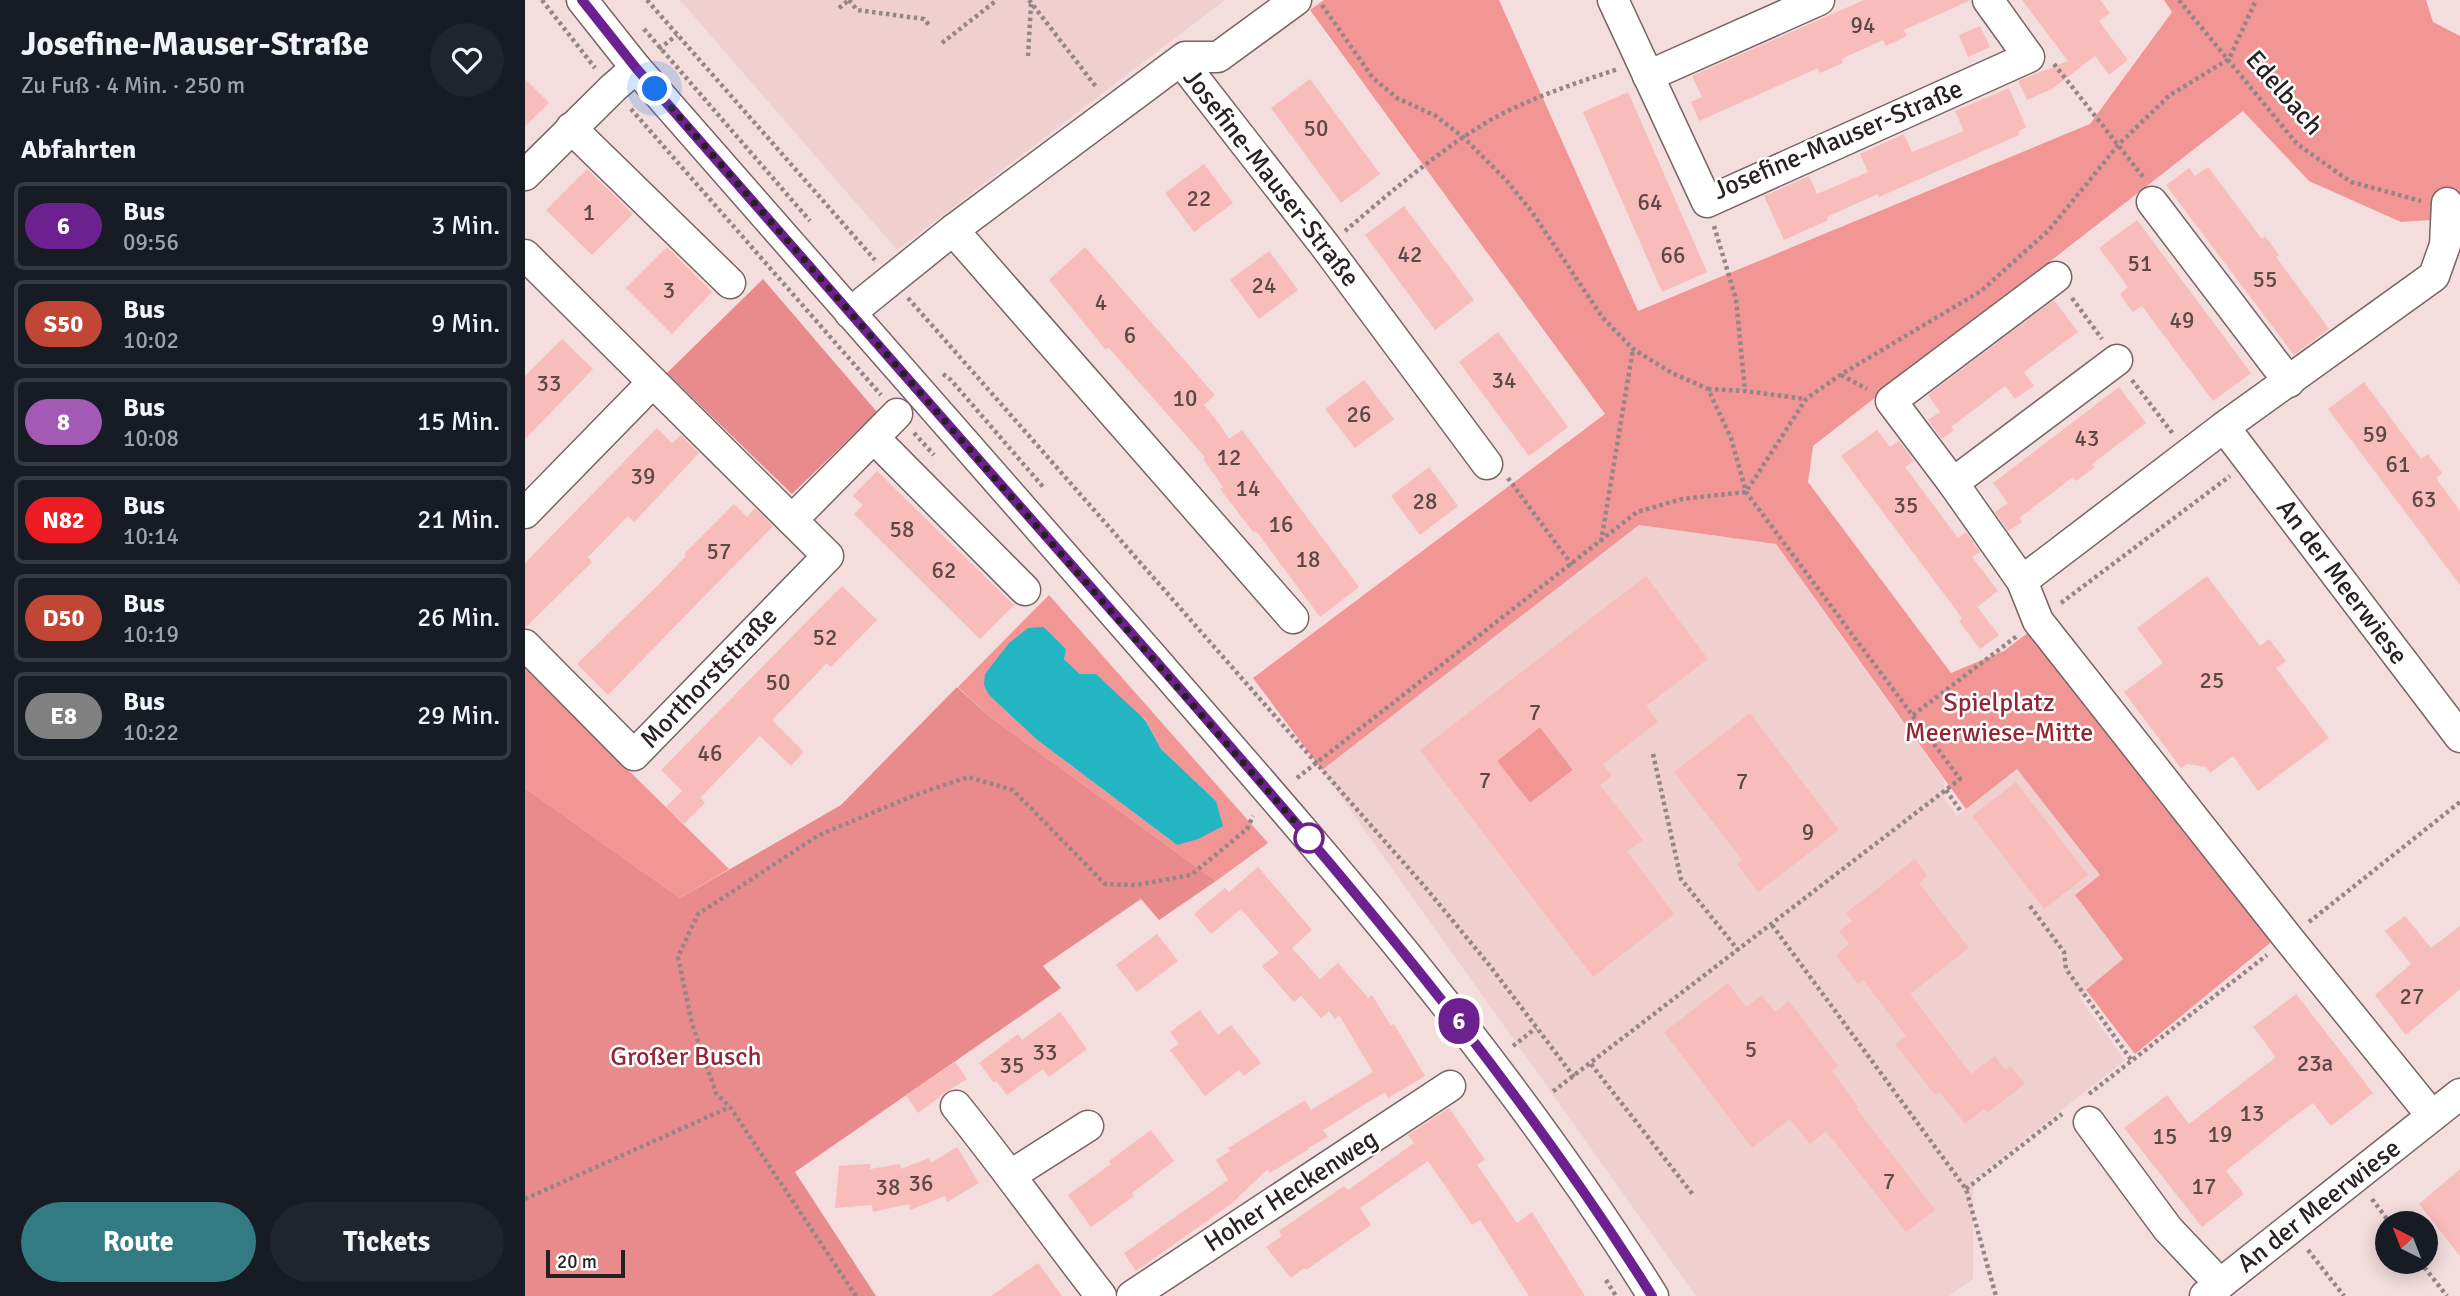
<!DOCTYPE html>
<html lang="de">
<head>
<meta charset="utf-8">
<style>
  body { margin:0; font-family:Signika,sans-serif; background:#20242c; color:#f1f3f6; height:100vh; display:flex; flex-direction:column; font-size:26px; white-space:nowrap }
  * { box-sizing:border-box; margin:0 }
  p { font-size:23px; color:#9ea1a6 }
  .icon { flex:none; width:38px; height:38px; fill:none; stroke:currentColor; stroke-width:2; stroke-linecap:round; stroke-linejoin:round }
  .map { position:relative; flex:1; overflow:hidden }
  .details { display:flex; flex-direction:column; background:#171b24; width:525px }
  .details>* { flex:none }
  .badge { padding:0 14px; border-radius:23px; font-size:24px; line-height:46px }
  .needle { width:46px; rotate:318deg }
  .fabs { position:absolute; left:1850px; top:1211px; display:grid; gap:14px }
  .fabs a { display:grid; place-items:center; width:63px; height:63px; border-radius:50%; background:#171b24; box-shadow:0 4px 18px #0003; font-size:35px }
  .scale { position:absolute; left:21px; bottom:18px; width:79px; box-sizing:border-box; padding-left:7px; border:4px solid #292121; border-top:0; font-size:19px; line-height:24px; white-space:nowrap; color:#292121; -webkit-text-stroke:5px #fff; paint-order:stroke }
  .you { position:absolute; width:35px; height:35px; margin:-18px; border:5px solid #fff; border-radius:50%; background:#1a73e8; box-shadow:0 0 0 10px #1a73e833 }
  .map>.badge { position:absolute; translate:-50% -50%; box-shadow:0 0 0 4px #fff }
  h2 { padding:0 21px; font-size:26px; line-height:63px }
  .round { display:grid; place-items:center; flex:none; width:74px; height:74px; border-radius:37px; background:#20242c }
  .headline { display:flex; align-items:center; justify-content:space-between; height:119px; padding:0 21px }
  h1 { font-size:33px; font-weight:700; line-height:52px }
  .cta { display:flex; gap:14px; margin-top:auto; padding:14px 21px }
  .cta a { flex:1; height:80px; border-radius:42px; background:#337b82; color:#fff; font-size:28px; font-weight:700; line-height:80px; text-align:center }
  .cta a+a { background:#20242c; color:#f1f3f6 }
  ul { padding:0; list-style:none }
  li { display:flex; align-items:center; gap:21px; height:88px; margin:0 14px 10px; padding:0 7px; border:4px solid #363941; border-radius:10px }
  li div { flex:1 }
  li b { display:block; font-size:26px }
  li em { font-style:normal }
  li .badge { min-width:77px; font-weight:700; text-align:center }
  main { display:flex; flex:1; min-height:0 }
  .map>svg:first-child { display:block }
</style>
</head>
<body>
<main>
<section class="details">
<div class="headline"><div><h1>Josefine-Mauser-Straße</h1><p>Zu Fuß · 4 Min. · 250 m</p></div><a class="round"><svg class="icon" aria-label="heart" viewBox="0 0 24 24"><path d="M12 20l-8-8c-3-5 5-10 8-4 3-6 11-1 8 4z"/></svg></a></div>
<h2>Abfahrten</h2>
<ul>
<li><span class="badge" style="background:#6d2190;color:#fff">6</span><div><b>Bus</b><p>09:56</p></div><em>3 Min.</em></li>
<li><span class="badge" style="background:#c14635;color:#fff">S50</span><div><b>Bus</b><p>10:02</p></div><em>9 Min.</em></li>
<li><span class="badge" style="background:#a25ab4;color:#fff">8</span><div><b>Bus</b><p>10:08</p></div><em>15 Min.</em></li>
<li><span class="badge" style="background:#ed1c24;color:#fff">N82</span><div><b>Bus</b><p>10:14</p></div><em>21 Min.</em></li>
<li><span class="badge" style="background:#c14635;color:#fff">D50</span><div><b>Bus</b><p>10:19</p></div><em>26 Min.</em></li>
<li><span class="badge" style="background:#808080;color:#fff">E8</span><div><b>Bus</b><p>10:22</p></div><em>29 Min.</em></li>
</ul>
<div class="cta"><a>Route</a><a>Tickets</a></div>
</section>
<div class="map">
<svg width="1935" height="1296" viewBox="0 0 1935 1296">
  <rect width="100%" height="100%" fill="#f3dddd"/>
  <!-- built -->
  <g fill="#efd0cf">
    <polygon points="155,0 700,0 372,250"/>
    <polygon points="1114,525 1251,544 1419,779 1420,800 1432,816 1492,769 1575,875 1550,895 1598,959 1554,997 1600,1060 1448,1180 1448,1279 1424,1296 1171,1296 797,770"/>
  </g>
  <!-- green -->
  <g fill="#f29595" fill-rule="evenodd">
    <polygon points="799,0 974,0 1113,311 1565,124 1647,12 1639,0 1901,0 1908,22 1935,36 1935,218 1876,222 1784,181 1718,111 1288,446 1283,482 1426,673 1479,651 1504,632 1751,938 1610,1054 1561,990 1598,959 1550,895 1575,875 1492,769 1441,809 1251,544 1114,525 797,770 728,678 1080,414 785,10"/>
    <path d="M524 595 743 843 691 881 464 716 433 687ZM519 627 541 649 538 658 555 674 621 720 636 749 691 801 652 845 511 739 464 695 460 674 469 664Z"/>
    <polygon points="0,669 204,869 155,898 0,788"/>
    <polygon points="1015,727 1048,770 1005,803 972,761"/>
  </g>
  <!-- forest -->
  <g fill="#e98b8c">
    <polygon points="238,279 352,412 267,494 142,373"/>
    <polygon points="432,687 464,716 691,881 634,920 616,899 518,966 536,988 270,1172 351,1296 0,1296 0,788 155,898 316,805"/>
  </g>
  <!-- water -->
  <polygon fill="#23b5c1" points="519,627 541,649 539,659 555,674 571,674 621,721 636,749 691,801 698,826 673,839 652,845 511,739 464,695 459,685 460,674 484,643 503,628"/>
  <!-- building -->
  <g fill="#f8bcbb" fill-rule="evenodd">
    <polygon points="1339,0 1446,0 1379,30 1382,36 1361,46 1358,40 1316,59 1318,63 1295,73 1293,68 1174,121 1166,102 1177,97 1167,76"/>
    <polygon points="1497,0 1575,0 1585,13 1574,21 1603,60 1584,75 1570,56 1527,89 1502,100 1493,81 1543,61"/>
    <polygon points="1455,26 1465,47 1443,57 1434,35"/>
    <polygon points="0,79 24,103 0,126"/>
    <polygon points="785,79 855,174 816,203 746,108"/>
    <polygon points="1484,88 1501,127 1493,132 1494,135 1354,197 1353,194 1328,205 1302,217 1303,220 1259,240 1239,196 1284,176 1292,194 1318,183 1343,172 1335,154 1379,134 1387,152 1439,131 1430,111"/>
    <polygon points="1103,92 1182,272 1137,292 1058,112"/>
    <polygon points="679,164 708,203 669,232 640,193"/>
    <polygon points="1683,167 1737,239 1740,236 1754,255 1751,257 1804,329 1769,355 1641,185 1664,168 1670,176"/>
    <polygon points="62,169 108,214 67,255 21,210"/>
    <polygon points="879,206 949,300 910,330 840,235"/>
    <polygon points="1612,220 1726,373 1688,401 1617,306 1608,312 1601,303 1595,294 1603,287 1574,248"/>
    <polygon points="142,247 187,292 147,334 101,288"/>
    <polygon points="560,247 690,395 679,405 693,422 704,439 717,430 834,587 795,617 731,531 729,533 695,489 698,487 678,459 680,457 583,347 581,350 524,280"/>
    <polygon points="744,251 773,290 734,319 705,280"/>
    <polygon points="1529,300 1553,332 1499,372 1509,386 1490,399 1480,386 1426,427 1429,430 1417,439 1403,420 1415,412 1403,395"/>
    <polygon points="973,332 1043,427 1004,456 934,362"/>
    <polygon points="37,339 68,369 0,439 0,376"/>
    <polygon points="839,380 869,419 830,448 800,409"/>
    <polygon points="1839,382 1896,459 1903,454 1917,473 1911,478 1935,511 1935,585 1803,409"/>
    <polygon points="1594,387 1621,423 1567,464 1570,467 1551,481 1548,477 1494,518 1497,522 1483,531 1470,512 1483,503 1468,483"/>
    <polygon points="132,428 147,443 156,435 174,453 109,522 103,516 63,557 67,562 0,628 0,563"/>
    <polygon points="1352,430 1365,447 1374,441 1389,461 1380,467 1433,538 1441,532 1455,552 1447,557 1473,591 1452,607 1474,635 1455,649 1434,621 1437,618 1316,456"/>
    <polygon points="904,467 933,506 895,535 866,496"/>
    <polygon points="352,471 489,605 455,639 329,514 338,505 328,496"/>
    <polygon points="209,504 222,517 230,508 248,526 83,695 52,664 132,586 161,556 159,554"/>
    <path d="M1121 576 1183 659 1121 706 1133 722 1078 764 1087 776 1075 785 1118 840 1102 851 1149 914 1068 977 895 750ZM1015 727 1048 770 1005 803 972 761Z"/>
    <polygon points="1682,576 1735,646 1744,639 1761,661 1751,668 1804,738 1733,791 1708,756 1685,773 1681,767 1662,764 1656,768 1599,692 1638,663 1612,628"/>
    <polygon points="317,586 352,620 306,667 302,663 247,720 279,752 266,766 235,736 175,798 180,803 158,825 141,807 157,791 136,770"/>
    <polygon points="1225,713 1314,830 1233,892 1212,864 1217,860 1149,772"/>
    <polygon points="1491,782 1563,875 1519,909 1447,816"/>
    <polygon points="1390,859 1402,876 1394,883 1444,948 1385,994 1446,1074 1470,1056 1480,1070 1486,1066 1500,1084 1462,1113 1459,1109 1440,1124 1415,1092 1410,1095 1370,1044 1381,1036 1338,980 1333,984 1311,955 1324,944 1314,931 1327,921 1321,913"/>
    <polygon points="733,867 787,930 767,948 795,979 813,963 843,998 847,995 866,1026 869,1024 900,1076 863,1098 860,1092 798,1130 803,1137 783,1148 784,1149 745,1173 743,1169 706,1204 611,1271 599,1253 703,1180 691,1160 705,1151 703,1148 780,1100 786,1110 848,1072 814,1015 810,1019 804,1011 796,1018 776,996 769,1002 737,966 754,953 716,909 686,934 669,914 700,888 704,892"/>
    <polygon points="1880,916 1906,948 1935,926 1935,989 1881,1035 1850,995 1886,964 1860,931"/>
    <polygon points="632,934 653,961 612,992 591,965"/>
    <polygon points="1203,983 1221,1007 1237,995 1250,1012 1264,1001 1313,1066 1307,1071 1333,1107 1331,1108 1410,1210 1381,1232 1301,1131 1285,1144 1265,1119 1227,1148 1139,1032"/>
    <polygon points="1771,994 1848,1093 1806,1126 1788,1103 1762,1122 1701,1171 1719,1194 1677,1227 1599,1128 1642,1095 1664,1124 1751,1057 1728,1027"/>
    <polygon points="675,1010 693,1035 706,1025 736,1063 719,1076 714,1070 680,1096 645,1050 654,1044 645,1032"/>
    <polygon points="535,1012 562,1049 524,1077 518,1069 482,1095 471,1081 469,1083 454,1063 493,1034 497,1040"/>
    <polygon points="430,1062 442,1079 421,1092 393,1113 381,1095"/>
    <polygon points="924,1108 960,1160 952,1165 992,1223 1007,1212 1060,1296 1004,1296 955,1220 947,1225 903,1161 835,1208 846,1225 781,1270 779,1268 766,1278 741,1247 757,1236 754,1231 819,1186 823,1190 889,1143 883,1135"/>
    <polygon points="626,1130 649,1161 607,1193 609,1196 566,1227 543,1195 586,1164 584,1161"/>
    <polygon points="432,1147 454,1183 422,1202 420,1196 385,1210 384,1204 348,1212 347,1205 310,1208 314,1166 345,1164 345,1169 375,1164 376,1169 404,1158 406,1163"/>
    <polygon points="1935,1169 1935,1256 1894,1204"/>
    <polygon points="513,1263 537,1296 466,1296"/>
  </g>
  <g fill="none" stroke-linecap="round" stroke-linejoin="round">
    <!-- minor casing -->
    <g stroke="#786464" stroke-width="33">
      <g id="minor">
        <path d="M57 0 111 68C283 265 456 462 629 659 806 862 985 1066 1128 1296"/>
        <polyline points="1088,0 1182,202 1504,57 1463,0"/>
        <polyline points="656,61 801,247 962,464"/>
        <polyline points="1123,76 1294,0"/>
        <polyline points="46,128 205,283"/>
        <polyline points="0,175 88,88 111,68"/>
        <polyline points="1627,202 1764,382"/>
        <polyline points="1922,203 1920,245 1909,276 1699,427 1935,737"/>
        <polyline points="428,230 768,618"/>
        <polyline points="0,255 303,556 109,755 0,645"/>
        <polyline points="1531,277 1366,401 1428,483 1497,581 1699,427"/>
        <polyline points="325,313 428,230 660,57 693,57 771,0"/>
        <polyline points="349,438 500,590"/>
        <polyline points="1428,483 1592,360"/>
        <polyline points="0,513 127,383"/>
        <polyline points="267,520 372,414"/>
        <polyline points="1497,581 1513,621 1763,938 1907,1116"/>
        <path d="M431 1106C481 1168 527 1233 576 1296"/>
        <polyline points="1564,1122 1643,1229 1695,1284"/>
        <polyline points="486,1175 563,1126"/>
        <polyline points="607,1296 925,1086"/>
        <polyline points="1680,1296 1935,1094"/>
      </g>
    </g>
    <!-- path -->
    <g stroke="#958686" stroke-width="4.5" stroke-dasharray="3.5 3.5" stroke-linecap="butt">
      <polyline points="17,0 70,68"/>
      <polyline points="122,0 350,260"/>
      <polyline points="324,0 332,10 399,19 404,25"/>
      <polyline points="504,0 572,88"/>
      <polyline points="1654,0 1772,144 1826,182 1896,201"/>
      <polyline points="797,5 848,78 872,98 911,116 938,137 982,181 1007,212 1077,317 1108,349 1147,373 1183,389 1206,438 1221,492 1435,779 1026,1093"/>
      <polyline points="314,8 324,0"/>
      <polyline points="119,29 285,221"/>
      <polyline points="417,43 472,0"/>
      <polyline points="134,49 152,35"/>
      <polyline points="503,56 506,4"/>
      <polyline points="1529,64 1619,178"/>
      <polyline points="106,109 356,395"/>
      <polyline points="1189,226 1211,299 1220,391"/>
      <path d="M820 231C867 191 915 149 969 118 1008 97 1051 83 1093 69"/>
      <polyline points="383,298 900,887 965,966 1049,1077"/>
      <polyline points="1547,298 1577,339"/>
      <polyline points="418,374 426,380 519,488"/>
      <polyline points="1316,375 1342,389"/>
      <polyline points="1607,380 1648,434"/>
      <polyline points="1183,389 1220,391 1280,399"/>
      <polyline points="389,433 409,455"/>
      <polyline points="983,478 1047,565"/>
      <polyline points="1076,542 1108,349"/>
      <polyline points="1536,603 1705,476"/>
      <polyline points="1388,715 1492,636"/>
      <polyline points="1128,754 1156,879 1213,950"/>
      <polyline points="772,778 1112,512 1157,499 1221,492 1281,399 1315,375 1456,291 1524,230 1594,144 1645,95 1704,59 1731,0"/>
      <polyline points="1421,790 1435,810"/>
      <polyline points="1505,906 1539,952 1541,969 1607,1061"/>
      <polyline points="1784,922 1935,802"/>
      <polyline points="1247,925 1441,1189 1471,1296"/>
      <polyline points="988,1046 1011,1028"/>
      <polyline points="1066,1064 1169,1196"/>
      <polyline points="1564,1094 1742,955"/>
      <polyline points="1441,1189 1537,1114"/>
      <polyline points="0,1199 205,1107"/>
      <polyline points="1847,1199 1865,1223"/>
      <polyline points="1783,1250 1819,1296"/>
      <polyline points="1895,1262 1922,1296"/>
      <polyline points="1081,1280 1091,1296"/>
      <polyline points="331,1296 205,1107 191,1093 167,1024 153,957 173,914 294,835 390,795 443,777 488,790 580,884 611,885 666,875 722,829 728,816"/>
    </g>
    <!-- minor -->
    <use href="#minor" stroke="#fff" stroke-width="30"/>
  </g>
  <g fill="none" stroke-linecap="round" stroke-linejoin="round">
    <!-- line casing -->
    <g stroke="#fff" stroke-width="16">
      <path id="line" d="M57 0 111 68C283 266 456 462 629 659 806 862 984 1067 1127 1296"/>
    </g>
    <!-- line -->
    <use href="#line" stroke="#6d2190" stroke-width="10"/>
    <!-- walk -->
    <polyline stroke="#292121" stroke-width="7" stroke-dasharray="0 12.6" points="130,89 784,838"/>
  </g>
  <!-- markers -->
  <circle fill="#fff" stroke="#6d2190" stroke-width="3.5" cx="784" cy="838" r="14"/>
  <g text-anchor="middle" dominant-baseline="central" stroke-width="5" stroke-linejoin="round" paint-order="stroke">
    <!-- number labels -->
    <g font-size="23" fill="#5d4848">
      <text x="1338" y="25">94</text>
      <text x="791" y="128">50</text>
      <text x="674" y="198">22</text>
      <text x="1125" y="202">64</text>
      <text x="64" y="212">1</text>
      <text x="885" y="254">42</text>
      <text x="1148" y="255">66</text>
      <text x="1615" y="263">51</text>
      <text x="1740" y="279">55</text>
      <text x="739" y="285">24</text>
      <text x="144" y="290">3</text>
      <text x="576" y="302">4</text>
      <text x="1657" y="320">49</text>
      <text x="605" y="335">6</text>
      <text x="979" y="380">34</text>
      <text x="24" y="383">33</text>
      <text x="660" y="398">10</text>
      <text x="834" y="414">26</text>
      <text x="1850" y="434">59</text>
      <text x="1562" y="438">43</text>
      <text x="704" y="457">12</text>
      <text x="1873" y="464">61</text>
      <text x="118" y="476">39</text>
      <text x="723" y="488">14</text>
      <text x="1899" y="499">63</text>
      <text x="900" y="501">28</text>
      <text x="1381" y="505">35</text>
      <text x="756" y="524">16</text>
      <text x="377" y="529">58</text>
      <text x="194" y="551">57</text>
      <text x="783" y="559">18</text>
      <text x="419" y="570">62</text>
      <text x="300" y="637">52</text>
      <text x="1687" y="680">25</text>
      <text x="253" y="682">50</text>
      <text x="1010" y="712">7</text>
      <text x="185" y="753">46</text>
      <text x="960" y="780">7</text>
      <text x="1217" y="781">7</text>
      <text x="1283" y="832">9</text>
      <text x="1887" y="996">27</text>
      <text x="1226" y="1049">5</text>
      <text x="520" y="1052">33</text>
      <text x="1790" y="1063">23a</text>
      <text x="487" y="1065">35</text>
      <text x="1727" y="1113">13</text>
      <text x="1695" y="1134">19</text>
      <text x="1640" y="1136">15</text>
      <text x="1364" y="1181">7</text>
      <text x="396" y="1183">36</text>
      <text x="1679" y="1186">17</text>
      <text x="363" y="1187">38</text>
    </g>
    <!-- street labels -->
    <g font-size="26" fill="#292121" stroke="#fff">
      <text transform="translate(1759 93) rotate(49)">Edelbach</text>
      <text transform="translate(1313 140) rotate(-23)">Josefine-Mauser-Straße</text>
      <text transform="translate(746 178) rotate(52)">Josefine-Mauser-Straße</text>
      <text transform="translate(1817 582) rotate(53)">An der Meerwiese</text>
      <text transform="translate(184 678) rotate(-46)">Morthorststraße</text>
      <text transform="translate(766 1191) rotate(-33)">Hoher Heckenweg</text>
      <text transform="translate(1794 1206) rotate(-38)">An der Meerwiese</text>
    </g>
    <!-- park labels -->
    <g font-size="26" fill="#932631" stroke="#fff">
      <text x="1474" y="703">Spielplatz<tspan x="1474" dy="30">Meerwiese-Mitte</tspan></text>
      <text x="161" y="1057">Großer Busch</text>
    </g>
  </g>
</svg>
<div class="fabs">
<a><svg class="needle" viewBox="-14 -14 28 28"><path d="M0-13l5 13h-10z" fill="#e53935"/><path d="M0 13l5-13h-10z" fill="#9ea1a6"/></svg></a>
</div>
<div class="scale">20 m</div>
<div class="you" style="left:130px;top:89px"></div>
<b class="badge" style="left:934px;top:1021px;background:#6d2190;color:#fff">6</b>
</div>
</main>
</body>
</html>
